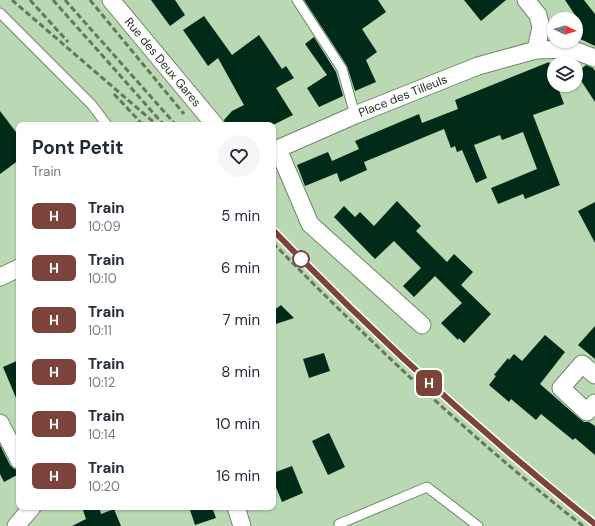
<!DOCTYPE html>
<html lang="fr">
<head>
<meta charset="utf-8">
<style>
  body { margin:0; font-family:"DM Sans",sans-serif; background:#f6f6f7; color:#1f2937; height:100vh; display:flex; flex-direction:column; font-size:15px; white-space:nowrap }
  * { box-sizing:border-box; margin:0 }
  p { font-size:13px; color:#747a83 }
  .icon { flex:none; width:22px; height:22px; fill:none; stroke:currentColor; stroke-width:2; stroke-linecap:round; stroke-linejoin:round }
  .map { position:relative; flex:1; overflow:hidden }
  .sheet { position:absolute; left:16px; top:122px; width:260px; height:388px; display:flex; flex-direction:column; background:#fff; border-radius:8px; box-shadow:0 1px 3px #0004 }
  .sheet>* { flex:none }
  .badge { padding:0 8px; border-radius:6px; font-size:14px; line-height:26px }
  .needle { width:26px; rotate:95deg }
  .buttons { position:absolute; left:547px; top:12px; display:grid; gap:8px }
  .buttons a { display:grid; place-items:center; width:36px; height:36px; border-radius:50%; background:#fff; box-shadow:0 1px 3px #0004; font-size:20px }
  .map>.badge { position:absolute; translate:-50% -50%; box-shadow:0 0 0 2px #fff }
  .round { display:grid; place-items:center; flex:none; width:42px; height:42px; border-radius:21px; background:#f6f6f7 }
  .overview { display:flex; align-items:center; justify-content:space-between; height:68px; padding:0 16px }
  h1 { font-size:19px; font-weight:700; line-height:30px }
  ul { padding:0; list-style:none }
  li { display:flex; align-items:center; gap:12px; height:52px; padding:0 16px }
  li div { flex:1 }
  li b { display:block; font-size:15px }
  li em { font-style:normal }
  li .badge { min-width:44px; font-weight:700; text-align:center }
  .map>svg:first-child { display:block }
</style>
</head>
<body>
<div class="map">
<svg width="595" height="526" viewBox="0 0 595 526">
  <rect width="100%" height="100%" fill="#bad8b3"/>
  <!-- building -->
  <g fill="#002b18">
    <polygon points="151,0 175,0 185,15 170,26"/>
    <polygon points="304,0 378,0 386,12 362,29 377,52 366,60 376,82 355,91 347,66"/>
    <polygon points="464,0 506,0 481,21"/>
    <polygon points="565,0 584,0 595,14 595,46 576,37 576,28 581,24"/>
    <polygon points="204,16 232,55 259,35 282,69 286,66 294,78 276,88 293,115 273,125 225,125 224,120 232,111 244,105 218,58 208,66 183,30"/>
    <polygon points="314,37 336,72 343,96 319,107 307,88 327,75 305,44"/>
    <polygon points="549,62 554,75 554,85 557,85 564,104 533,115 560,185 525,199 523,194 498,204 491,188 537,169 523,132 502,140 500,135 474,145 487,178 476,183 462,150 457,152 455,146 451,148 444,129 364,162 367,170 340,182 337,173 305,186 297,165 328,152 332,161 359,149 355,141 419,114 422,123 458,109 455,100"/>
    <polygon points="586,65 593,68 595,71 595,102 576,73"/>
    <polygon points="0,111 19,136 19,160 0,174"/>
    <polygon points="397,201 421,226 416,231 447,262 454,254 473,272 461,285 491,314 464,343 459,338 458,340 441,323 462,303 435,276 414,297 403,286 421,268 394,241 375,259 334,217 344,206 355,217 360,212 374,226"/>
    <polygon points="595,202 595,243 578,211"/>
    <polygon points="281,305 294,318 273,325 273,310 277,308"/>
    <polygon points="595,326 595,359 578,345"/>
    <polygon points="545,335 565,352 540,384 580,419 584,422 589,422 595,426 595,455 575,438 573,440 541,414 536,420 511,399 509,402 489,385 496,376 494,375 508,358 509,360 514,354 522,361"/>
    <polygon points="324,353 330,371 309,378 303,359"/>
    <polygon points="19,360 19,405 3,367"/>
    <polygon points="329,433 345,467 328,475 312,441"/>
    <polygon points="0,445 10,465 13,468 17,470 19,474 4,482 0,474"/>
    <polygon points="292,466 303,493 282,502 273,480 273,473"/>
    <polygon points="82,507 99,507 101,514 114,509 121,526 72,526 86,519"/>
    <polygon points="189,507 212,507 216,518 195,525"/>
  </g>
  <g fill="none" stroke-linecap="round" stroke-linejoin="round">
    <!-- lane casing -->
    <g stroke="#6c8865" stroke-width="11">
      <g id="lane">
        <polyline points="297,0 342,69 355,115"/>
        <polyline points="0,13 92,105 107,125"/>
        <polyline points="339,526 339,524 427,487 478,526"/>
      </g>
    </g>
    <!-- street casing -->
    <g stroke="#6c8865" stroke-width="19">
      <g id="street">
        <path id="s1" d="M111 0 215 125"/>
        <polyline points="526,0 538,15 541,27 536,50"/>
        <polyline points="278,149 310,224 422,325"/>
        <path id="s2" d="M273 151 355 115 478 66 536 50 571 49 595 58"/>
        <polyline points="0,277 19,268"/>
        <polyline points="595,375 582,364 561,388 587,412 595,403"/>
        <polyline points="0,423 19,460"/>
        <polyline points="236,507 242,526"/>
        <polyline points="16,526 32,507"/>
      </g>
    </g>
    <!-- lane -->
    <use href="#lane" stroke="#fff" stroke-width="9"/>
    <!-- street -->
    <use href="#street" stroke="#fff" stroke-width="17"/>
    <!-- rail -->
    <g stroke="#647860" stroke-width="3" stroke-dasharray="6 3" stroke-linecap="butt">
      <polyline points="12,0 157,125"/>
      <polyline points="30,0 68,42"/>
      <polyline points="53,0 164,125"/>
      <polyline points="65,0 176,125"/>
      <polyline points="90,0 184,114"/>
      <polyline points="114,94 143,125"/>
      <path d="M273 230C374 335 481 434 595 524"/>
      <path d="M273 243C371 343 473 440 583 526"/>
    </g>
  </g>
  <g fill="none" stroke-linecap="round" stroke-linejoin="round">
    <!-- line casing -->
    <g stroke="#fff" stroke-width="9">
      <path id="line" d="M273 230C374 335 481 433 595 524"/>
    </g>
    <!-- line -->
    <use href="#line" stroke="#7b4339" stroke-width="6"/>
  </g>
  <!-- markers -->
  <circle fill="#fff" stroke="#7b4339" stroke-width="2" cx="301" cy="259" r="8"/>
  <g text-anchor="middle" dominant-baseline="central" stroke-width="4" stroke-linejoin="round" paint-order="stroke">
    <!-- street labels -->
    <g font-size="12" fill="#283425" stroke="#c6e5bf">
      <text stroke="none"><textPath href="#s1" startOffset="81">Rue des Deux Gares</textPath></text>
      <text stroke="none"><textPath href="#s2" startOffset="141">Place des Tilleuls</textPath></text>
    </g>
  </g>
</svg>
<div class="buttons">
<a><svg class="needle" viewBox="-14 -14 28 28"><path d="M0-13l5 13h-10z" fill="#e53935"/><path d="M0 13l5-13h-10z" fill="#747a83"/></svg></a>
<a><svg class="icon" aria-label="layers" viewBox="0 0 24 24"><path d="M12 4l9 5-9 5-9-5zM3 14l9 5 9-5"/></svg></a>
</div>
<b class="badge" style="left:429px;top:383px;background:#7b4339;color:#fff">H</b>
<section class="sheet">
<div class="overview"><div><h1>Pont Petit</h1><p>Train</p></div><a class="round"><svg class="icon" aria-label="heart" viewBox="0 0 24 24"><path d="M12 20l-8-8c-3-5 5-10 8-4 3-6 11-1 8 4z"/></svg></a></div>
<ul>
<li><span class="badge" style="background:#7b4339;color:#fff">H</span><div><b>Train</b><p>10:09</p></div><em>5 min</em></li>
<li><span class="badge" style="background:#7b4339;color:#fff">H</span><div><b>Train</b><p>10:10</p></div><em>6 min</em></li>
<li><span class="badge" style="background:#7b4339;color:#fff">H</span><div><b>Train</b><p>10:11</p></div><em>7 min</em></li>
<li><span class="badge" style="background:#7b4339;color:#fff">H</span><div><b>Train</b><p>10:12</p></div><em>8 min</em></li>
<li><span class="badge" style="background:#7b4339;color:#fff">H</span><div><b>Train</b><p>10:14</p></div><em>10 min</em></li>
<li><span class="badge" style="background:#7b4339;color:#fff">H</span><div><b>Train</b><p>10:20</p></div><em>16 min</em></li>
</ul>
</section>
</div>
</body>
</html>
